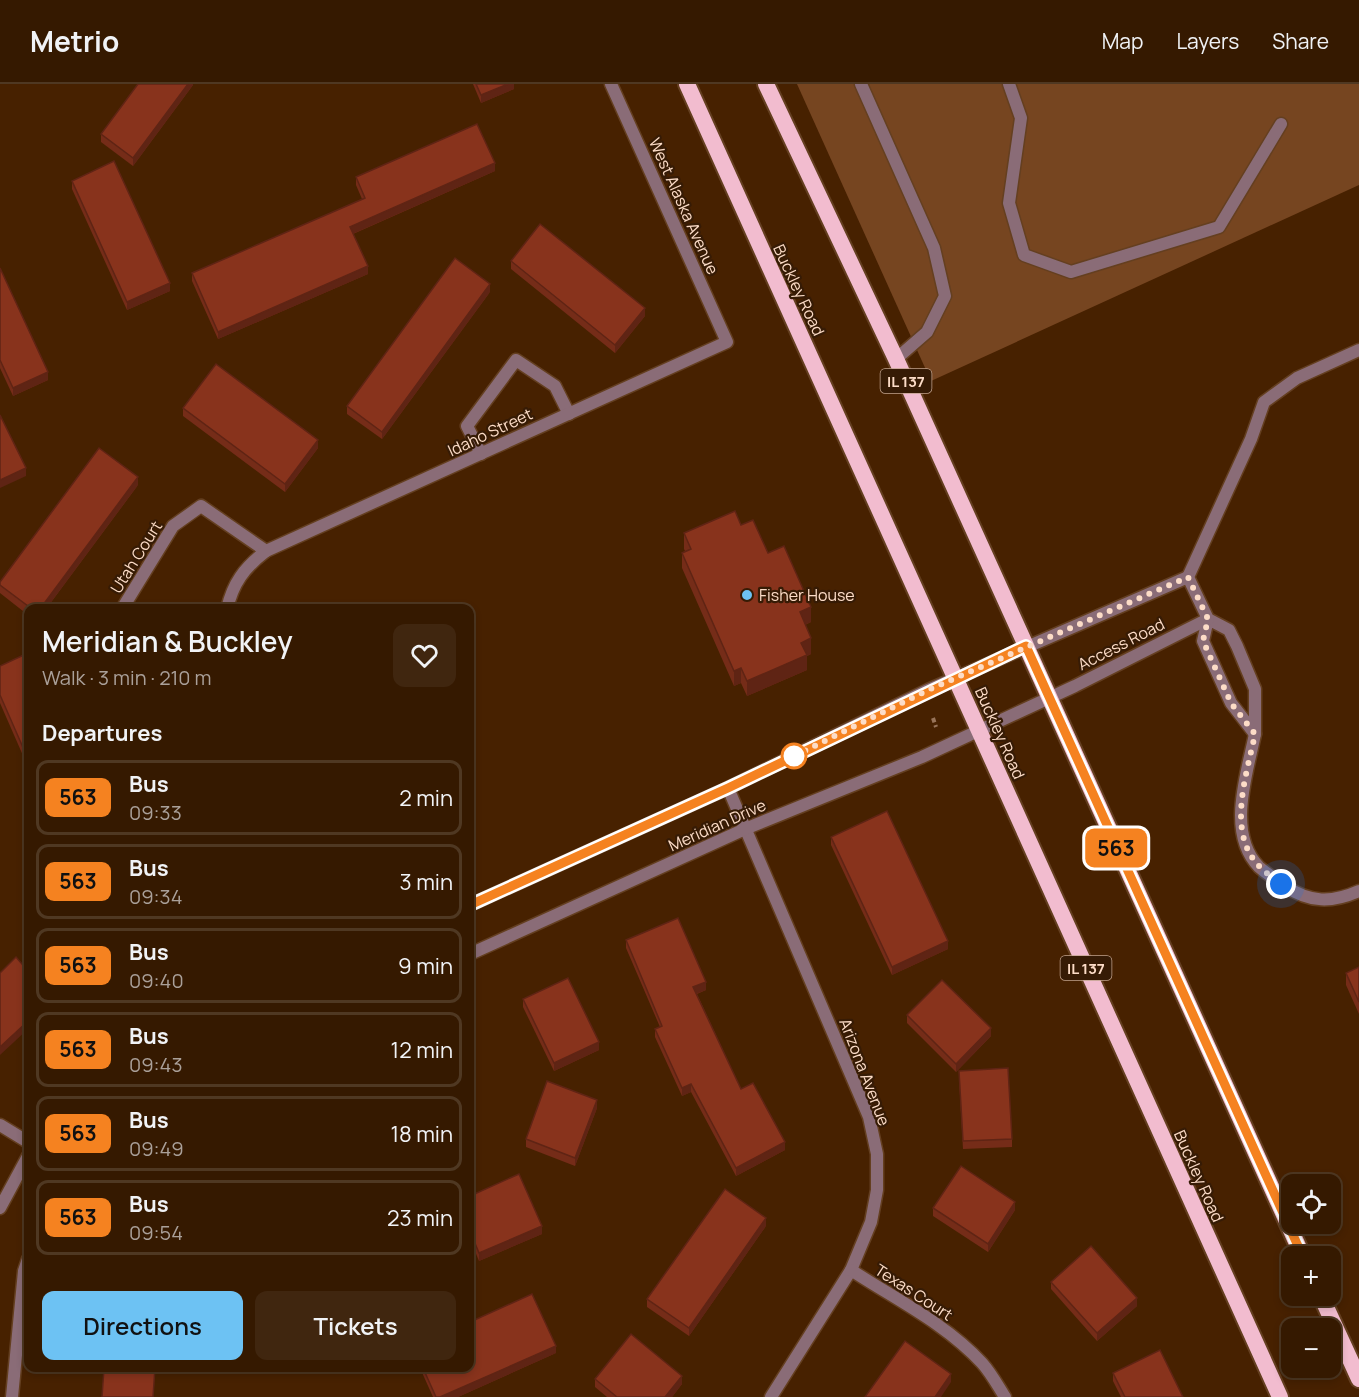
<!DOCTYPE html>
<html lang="en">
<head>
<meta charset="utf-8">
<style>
  body { margin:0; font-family:Manrope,sans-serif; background:#40260f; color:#f1f3f6; height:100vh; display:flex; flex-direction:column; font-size:22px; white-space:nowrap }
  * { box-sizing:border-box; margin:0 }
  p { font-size:20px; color:#aaa099 }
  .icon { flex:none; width:33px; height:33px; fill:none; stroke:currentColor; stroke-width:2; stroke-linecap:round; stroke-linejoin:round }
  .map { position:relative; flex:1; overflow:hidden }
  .sheet { position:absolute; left:24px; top:520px; width:450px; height:768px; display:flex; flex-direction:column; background:#351900; border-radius:12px; box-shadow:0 3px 9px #0003,0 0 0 2px #4f3822 }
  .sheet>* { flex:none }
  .badge { padding:0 12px; border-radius:9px; font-size:21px; line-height:39px }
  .fabs { position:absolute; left:1281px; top:1090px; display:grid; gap:12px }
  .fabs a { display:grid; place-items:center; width:60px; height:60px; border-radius:12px; background:#351900; box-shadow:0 3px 9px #0003,0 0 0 2px #4f3822; font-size:30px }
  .you { position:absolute; width:30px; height:30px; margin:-15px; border:4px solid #fff; border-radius:50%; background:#1a73e8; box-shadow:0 0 0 9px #1a73e833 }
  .map>.badge { position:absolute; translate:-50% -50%; box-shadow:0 0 0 3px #fff }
  h2 { padding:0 18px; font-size:22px; line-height:54px }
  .round { display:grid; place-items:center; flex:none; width:63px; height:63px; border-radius:12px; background:#40260f }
  .head { display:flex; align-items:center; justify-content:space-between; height:102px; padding:0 18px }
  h1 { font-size:28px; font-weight:600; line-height:45px }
  .action { display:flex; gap:12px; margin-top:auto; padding:12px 18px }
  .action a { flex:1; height:69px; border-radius:12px; background:#6dc2f3; color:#111; font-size:24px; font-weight:600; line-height:69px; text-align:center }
  .action a+a { background:#40260f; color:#f1f3f6 }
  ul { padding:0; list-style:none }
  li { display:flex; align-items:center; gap:18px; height:75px; margin:0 12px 9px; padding:0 6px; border:3px solid #4f3822; border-radius:12px }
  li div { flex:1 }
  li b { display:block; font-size:22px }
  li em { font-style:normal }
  li .badge { min-width:66px; font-weight:700; text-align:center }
  header { display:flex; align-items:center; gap:36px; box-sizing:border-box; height:84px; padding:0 30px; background:#351900; border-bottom:2px solid #4f3822 }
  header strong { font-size:28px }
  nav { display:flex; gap:33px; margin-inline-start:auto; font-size:21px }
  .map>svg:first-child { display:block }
</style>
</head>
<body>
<header>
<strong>Metrio</strong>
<nav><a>Map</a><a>Layers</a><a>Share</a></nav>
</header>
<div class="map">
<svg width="1359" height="1313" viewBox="0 0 1359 1313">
  <rect width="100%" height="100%" fill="#472100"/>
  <!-- green -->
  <polygon fill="#764520" points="797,0 1359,0 1359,101 931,297"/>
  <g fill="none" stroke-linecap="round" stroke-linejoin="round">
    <!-- service casing -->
    <g stroke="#643f20" stroke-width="15">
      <g id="service">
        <polyline points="861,0 934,164 945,212 927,248 896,275"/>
        <polyline points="1009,0 1021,34 1009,119 1024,171 1071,188 1219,143 1281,40"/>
        <polyline points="1208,535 1203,557 1231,619 1255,650 1255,605 1237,562 1229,546 1208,535 1188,493 1251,355 1264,318 1297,294 1359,266"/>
        <path d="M1255 650C1247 690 1226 749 1259 783 1267 790 1277 796 1285 802 1310 819 1332 819 1359 807"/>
        <polyline points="0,1041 28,1058"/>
      </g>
    </g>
    <!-- minor casing -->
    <g stroke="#643f20" stroke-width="15">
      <g id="minor">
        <polyline points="481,370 467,342 516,276 555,302 569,330"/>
        <polyline points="122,525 173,442 201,422 266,467"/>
        <path d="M227 525C233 499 244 484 266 467L727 258 611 0"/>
        <polyline points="728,704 869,1033 877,1070 877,1106 871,1138 851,1186 771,1313"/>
        <polyline points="470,821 728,704 928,606 1188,493"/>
        <polyline points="470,870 745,745 922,673 1075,602 1208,535"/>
        <polyline points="0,1124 28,1072"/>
        <path d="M851 1186C895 1215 945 1239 982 1279 991 1289 998 1302 1005 1313"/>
        <polyline points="12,1313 24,1187 28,1175"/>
      </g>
    </g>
    <!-- trunk casing -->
    <g stroke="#643f20" stroke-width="20">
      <g id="trunk">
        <polyline points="687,0 1280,1313"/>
        <polyline points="766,0 896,275 1303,1173"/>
        <polyline points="1321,1212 1359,1295"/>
      </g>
    </g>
    <!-- path -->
    <polyline stroke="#987459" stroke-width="4" stroke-dasharray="4.5 3" stroke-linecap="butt" points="933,634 936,643"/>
    <!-- service -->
    <use href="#service" stroke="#8a6c77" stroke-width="12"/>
    <!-- minor -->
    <use href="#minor" stroke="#8a6c77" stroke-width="12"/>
    <!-- trunk -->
    <use href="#trunk" stroke="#f2bccf" stroke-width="16"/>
  </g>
  <!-- wall -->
  <g fill="#752c18">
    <polygon points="193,0 193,1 133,82 101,58 101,50"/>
    <polygon points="473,0 514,0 514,5 481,19"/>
    <polygon points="495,87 353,150 368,190 218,255 192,197 192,189 362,115 356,101 356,93"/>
    <polygon points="72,97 170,207 127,226 72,105"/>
    <polygon points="511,177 645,232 615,269 511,185"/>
    <polygon points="0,184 48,296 13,312 0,284"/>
    <polygon points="490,208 382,355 347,330 347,322"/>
    <polygon points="183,324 318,364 285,408 183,332"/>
    <polygon points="138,401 46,525 28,525 28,531 0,509 0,498"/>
    <polygon points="741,441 768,469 811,538 805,541 811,570 807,572 807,586 747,612 741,599 734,602 682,484 682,469 685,467 684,465 684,449"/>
    <polygon points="28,569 28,683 0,619 0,582"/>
    <polygon points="831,753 948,865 892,891 831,761"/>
    <polygon points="626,856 706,906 697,910 741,1005 785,1066 736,1092 691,1008 682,1012 655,953 655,945 660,943 626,864"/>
    <polygon points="1359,883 1359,930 1346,901 1346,889"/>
    <polygon points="523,915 599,966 554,987 523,923"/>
    <polygon points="907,931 991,952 956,988 907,939"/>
    <polygon points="959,995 1012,1055 1012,1063 963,1065"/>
    <polygon points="597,1024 575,1082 526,1063 526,1055"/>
    <polygon points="470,1112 542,1150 479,1177 470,1155"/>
    <polygon points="933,1124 1015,1126 988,1168 933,1132"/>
    <polygon points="766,1142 689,1252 647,1223 647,1215"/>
    <polygon points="1051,1198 1137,1222 1097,1257 1051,1205"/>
    <polygon points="556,1269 458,1313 433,1313 420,1284 470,1284"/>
    <polygon points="1113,1289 1183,1313 1121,1313 1113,1297"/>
    <polygon points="595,1295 682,1300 672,1313 607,1313 595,1303"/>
  </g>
  <!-- shaded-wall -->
  <g fill="#5f2414">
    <polygon points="188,0 193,0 193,1 133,82 133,74"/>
    <polygon points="508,0 514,0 514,5 481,19 481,11"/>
    <polygon points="495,79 495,87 350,151 350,143"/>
    <polygon points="368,182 368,190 218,255 218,248"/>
    <polygon points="170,199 170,207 127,226 127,218"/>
    <polygon points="490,200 490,208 382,355 382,348"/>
    <polygon points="645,224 645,232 615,269 615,261"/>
    <polygon points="48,288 48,296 13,312 13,304"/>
    <polygon points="318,356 318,364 285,408 285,400"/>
    <polygon points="26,384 26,392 0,404 0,396"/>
    <polygon points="138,393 138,401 46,525 40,525"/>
    <polygon points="811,523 811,538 800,543 800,528"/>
    <polygon points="811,554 811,570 807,572 807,586 747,612 747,597 801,559"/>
    <polygon points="741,584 741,599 734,602 734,587"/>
    <polygon points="948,857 948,865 892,891 892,883"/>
    <polygon points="706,898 706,906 693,911 693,903"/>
    <polygon points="28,937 28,945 0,971 0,963"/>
    <polygon points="991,944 991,952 956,988 956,980"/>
    <polygon points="599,958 599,966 554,987 554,979"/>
    <polygon points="691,1000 691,1008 682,1012 682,1004"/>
    <polygon points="597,1016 597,1024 575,1082 575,1074"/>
    <polygon points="785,1058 785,1066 736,1092 736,1084"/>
    <polygon points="1015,1118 1015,1126 988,1168 988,1160"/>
    <polygon points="766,1134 766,1142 689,1252 689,1244"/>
    <polygon points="542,1142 542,1150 479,1177 479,1169"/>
    <polygon points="1137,1214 1137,1222 1097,1257 1097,1249"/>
    <polygon points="556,1262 556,1269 458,1313 440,1313"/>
    <polygon points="951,1290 951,1298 941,1313 935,1313"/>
    <polygon points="682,1292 682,1300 672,1313 665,1313"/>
  </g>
  <!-- building -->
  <g fill="#88331c" stroke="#5f2414" stroke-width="1.5">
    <polygon points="138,0 188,0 133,74 101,50"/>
    <polygon points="476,0 508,0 481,11"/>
    <polygon points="477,40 495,79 350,143 368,182 218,248 192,189 365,114 356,93"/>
    <polygon points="114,77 170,199 127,218 72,97"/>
    <polygon points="540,140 645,224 615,261 511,177"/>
    <polygon points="455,174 490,200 382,348 347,322"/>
    <polygon points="0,184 48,288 13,304 0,276"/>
    <polygon points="216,280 318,356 285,400 183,324"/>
    <polygon points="0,331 26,384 0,396"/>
    <polygon points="99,364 138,393 40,525 32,525 0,501 0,498"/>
    <polygon points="735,427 741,441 753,436 768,469 784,462 811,523 800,528 811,554 801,559 807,571 747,597 741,584 734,587 682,469 691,465 684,449"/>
    <polygon points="28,569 28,675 0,611 0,582"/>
    <polygon points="887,727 948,857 892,883 831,753"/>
    <polygon points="678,834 706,898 693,903 741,1005 753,999 785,1058 736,1084 691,1000 682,1004 655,945 662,942 626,856"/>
    <polygon points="16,873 28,887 28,937 0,963 0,889"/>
    <polygon points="1359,883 1359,918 1346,889"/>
    <polygon points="568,894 599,958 554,979 523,915"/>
    <polygon points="942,896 991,944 956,980 907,931"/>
    <polygon points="1008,984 1012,1055 963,1057 959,987"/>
    <polygon points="547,997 597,1016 575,1074 526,1055"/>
    <polygon points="961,1082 1015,1118 988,1160 933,1124"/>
    <polygon points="519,1090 542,1142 479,1169 470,1147 470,1112"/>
    <polygon points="725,1105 766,1134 689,1244 647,1215"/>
    <polygon points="1091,1162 1137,1214 1097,1249 1051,1198"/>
    <polygon points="532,1210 556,1262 440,1313 436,1313 423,1284 470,1284 470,1238"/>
    <polygon points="631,1250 682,1292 665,1313 617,1313 595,1295"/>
    <polygon points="905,1257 951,1290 935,1313 865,1313"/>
    <polygon points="1160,1266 1183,1313 1125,1313 1113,1289"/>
    <polygon points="104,1284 155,1284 153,1313 102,1313"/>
  </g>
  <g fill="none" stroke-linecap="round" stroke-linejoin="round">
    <!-- line casing -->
    <g stroke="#fff" stroke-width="14">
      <polyline id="line" points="470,821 728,704 1026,562 1303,1173"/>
    </g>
    <!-- line -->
    <use href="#line" stroke="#f58220" stroke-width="9"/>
    <!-- walk -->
    <path stroke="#fcdcc7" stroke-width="6" stroke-dasharray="0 10.8" d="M794 672 790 674 928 606 1188 493 1208 535 1203 557 1231 619 1255 650C1247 690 1226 748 1259 782 1265 789 1274 794 1281 800"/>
  </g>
  <!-- markers -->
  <circle fill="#6dc2f3" stroke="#361b05" stroke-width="2" cx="747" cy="511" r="6"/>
  <circle fill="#fff" stroke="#f58220" stroke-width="3" cx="794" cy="672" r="12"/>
  <g text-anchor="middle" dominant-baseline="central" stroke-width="4.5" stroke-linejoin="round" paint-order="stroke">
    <!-- shield labels -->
    <g fill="#361b05" stroke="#c1a28d" stroke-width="1.5">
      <rect x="880.5" y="285" width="51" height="24" rx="4.5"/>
      <rect x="1060.5" y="872" width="51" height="24" rx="4.5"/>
    </g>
    <g font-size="15" font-weight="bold" fill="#fcdcc7">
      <text x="906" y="297">IL 137</text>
      <text x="1086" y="884">IL 137</text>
    </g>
    <!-- street labels -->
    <g font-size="16" fill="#fcdcc7" stroke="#361b05">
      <text transform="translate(684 122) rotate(66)">West Alaska Avenue</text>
      <text transform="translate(799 206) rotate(65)">Buckley Road</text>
      <text transform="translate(490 348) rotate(-25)">Idaho Street</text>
      <text transform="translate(136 473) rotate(-58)">Utah Court</text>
      <text transform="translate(1121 560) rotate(-27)">Access Road</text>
      <text transform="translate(1000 649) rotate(66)">Buckley Road</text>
      <text transform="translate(717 741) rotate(-24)">Meridian Drive</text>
      <text transform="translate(865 988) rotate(69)">Arizona Avenue</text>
      <text transform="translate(1199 1092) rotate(66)">Buckley Road</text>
      <text transform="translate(914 1208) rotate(33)">Texas Court</text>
    </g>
    <!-- poi labels -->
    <g font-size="16" fill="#fcdcc7" stroke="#361b05" text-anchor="start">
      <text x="759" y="511">Fisher House</text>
    </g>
  </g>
</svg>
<div class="fabs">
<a><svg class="icon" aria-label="locate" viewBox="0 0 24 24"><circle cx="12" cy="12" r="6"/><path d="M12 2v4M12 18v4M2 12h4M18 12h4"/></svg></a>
<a>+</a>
<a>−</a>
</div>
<div class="you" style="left:1281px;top:800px"></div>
<b class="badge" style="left:1116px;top:764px;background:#f58220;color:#111">563</b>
<section class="sheet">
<div class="head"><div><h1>Meridian &amp; Buckley</h1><p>Walk · 3 min · 210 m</p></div><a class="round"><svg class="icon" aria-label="heart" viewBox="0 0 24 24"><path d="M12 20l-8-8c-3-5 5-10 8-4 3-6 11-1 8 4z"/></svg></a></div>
<h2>Departures</h2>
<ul>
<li><span class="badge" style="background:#f58220;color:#111">563</span><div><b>Bus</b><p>09:33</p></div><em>2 min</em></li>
<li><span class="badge" style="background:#f58220;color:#111">563</span><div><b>Bus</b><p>09:34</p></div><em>3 min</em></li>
<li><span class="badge" style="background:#f58220;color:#111">563</span><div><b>Bus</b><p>09:40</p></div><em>9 min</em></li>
<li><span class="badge" style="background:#f58220;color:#111">563</span><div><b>Bus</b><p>09:43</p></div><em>12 min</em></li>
<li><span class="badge" style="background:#f58220;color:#111">563</span><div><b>Bus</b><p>09:49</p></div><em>18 min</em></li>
<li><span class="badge" style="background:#f58220;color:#111">563</span><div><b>Bus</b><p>09:54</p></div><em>23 min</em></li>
</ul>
<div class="action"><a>Directions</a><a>Tickets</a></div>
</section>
</div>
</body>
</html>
